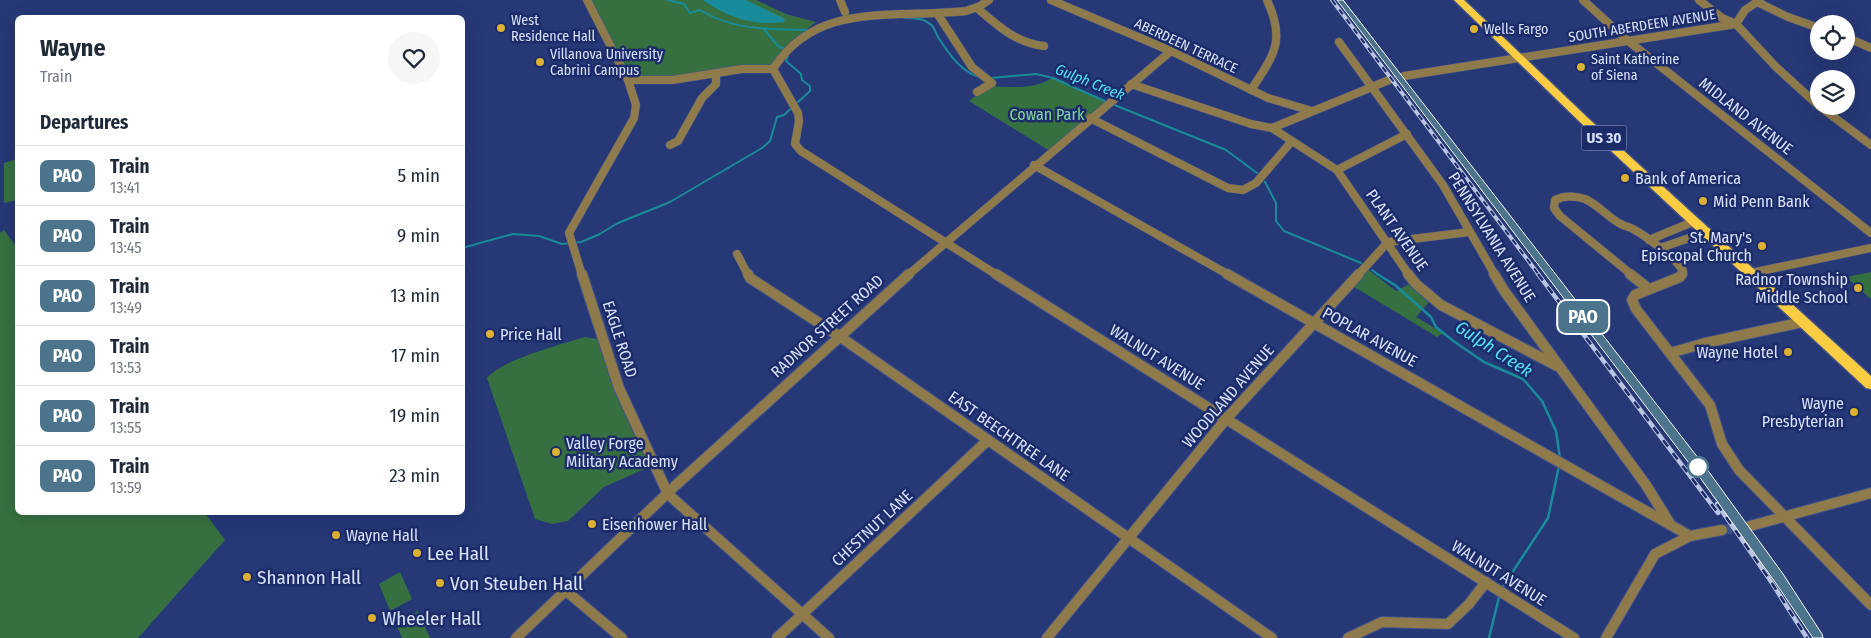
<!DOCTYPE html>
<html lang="en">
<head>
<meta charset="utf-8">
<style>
  body { margin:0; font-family:"Fira Sans Condensed",sans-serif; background:#f6f6f7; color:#1f2937; height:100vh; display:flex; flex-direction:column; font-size:19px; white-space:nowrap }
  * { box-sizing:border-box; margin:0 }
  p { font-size:16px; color:#747a83 }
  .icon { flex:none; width:28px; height:28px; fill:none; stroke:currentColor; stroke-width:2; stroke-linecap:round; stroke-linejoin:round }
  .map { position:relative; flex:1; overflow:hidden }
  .sheet { position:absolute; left:15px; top:15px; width:450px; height:500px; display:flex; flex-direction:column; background:#fff; border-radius:8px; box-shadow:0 5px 20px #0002 }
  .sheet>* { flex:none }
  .badge { padding:0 10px; border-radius:8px; font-size:18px; line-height:32px }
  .tools { position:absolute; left:1810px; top:15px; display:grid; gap:10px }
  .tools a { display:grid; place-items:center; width:45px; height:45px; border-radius:50%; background:#fff; box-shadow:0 5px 20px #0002; font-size:25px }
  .map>.badge { position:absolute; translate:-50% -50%; box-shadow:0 0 0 2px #fff }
  h2 { padding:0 25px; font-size:19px; line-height:45px }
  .round { display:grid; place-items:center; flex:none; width:52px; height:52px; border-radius:26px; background:#f6f6f7 }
  .overview { display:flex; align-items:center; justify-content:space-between; height:85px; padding:0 25px }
  h1 { font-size:24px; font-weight:700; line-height:38px }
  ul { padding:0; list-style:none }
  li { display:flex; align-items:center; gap:15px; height:60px; padding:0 25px; border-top:1px solid #e0e1e3 }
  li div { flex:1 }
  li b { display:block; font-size:19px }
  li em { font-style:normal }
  li .badge { min-width:55px; font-weight:700; text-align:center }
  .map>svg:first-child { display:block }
</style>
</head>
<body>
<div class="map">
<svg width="1871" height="638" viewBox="0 0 1871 638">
  <rect width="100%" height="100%" fill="#263876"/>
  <!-- green -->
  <g fill="#367041">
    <polygon points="587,0 756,0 786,14 816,22 789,44 773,69 628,80"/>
    <path d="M1053 78 1109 103 1050 151 969 101 988 86C1010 87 1032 90 1053 78Z"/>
    <polygon points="17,159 17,200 4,203 4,163"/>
    <polygon points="4,230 18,249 18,512 205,513 225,540 138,638 0,638 0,233"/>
    <polygon points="1366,268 1396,291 1409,284 1430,301 1416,317 1443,333 1437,337 1351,285"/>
    <polygon points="1871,272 1871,299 1846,277"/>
    <path d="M585 337 597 339 649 467 604 487 568 521 552 524 535 519 487 378C503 359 560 345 585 337Z"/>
    <polygon points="400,572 412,599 390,611 379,584"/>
    <polygon points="418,611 430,638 402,638 396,624"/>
  </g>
  <!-- water -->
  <path fill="#188c9a" d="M703 0H746L785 19 784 22C752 26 729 18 703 0Z"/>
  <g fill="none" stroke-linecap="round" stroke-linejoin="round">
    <!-- stream-far1 -->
    <g stroke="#188c9a" stroke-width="2">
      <path d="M668 0 684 4 690 13 700 10C734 31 771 29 810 30"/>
      <path d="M904 18C913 18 923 18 930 24 934 26 936 33 938 37 949 54 962 74 983 78"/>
      <polyline points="764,29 778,46 786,50"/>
      <polyline points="991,78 1036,74 1053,78 1107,102"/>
      <polyline points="1112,104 1226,150 1257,173"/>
      <polyline points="1265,182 1276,203 1276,221 1284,231 1361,263"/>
      <polyline points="462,248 513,234 539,236 562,244 581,242 598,235 618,223 670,202 762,148 770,141 777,117 784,115 810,91 810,86 802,80 801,74 786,61 788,56"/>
      <polyline points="1372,270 1379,275"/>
    </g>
    <!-- stream -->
    <g stroke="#188c9a" stroke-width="2.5">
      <polyline points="1377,274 1395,285 1431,317 1436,327 1452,340 1484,362 1523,379 1542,401 1556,431 1560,458"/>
      <polyline points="1502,588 1548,518 1559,466"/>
      <polyline points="1489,638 1500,593"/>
    </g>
    <!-- minor-tunnel-far1 -->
    <polyline stroke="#41518a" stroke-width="8" stroke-dasharray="8 4" stroke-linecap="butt" points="1389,80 1404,76"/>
    <!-- minor-tunnel -->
    <polyline stroke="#41518a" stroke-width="10" stroke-dasharray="10 5" stroke-linecap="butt" points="1722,530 1750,526"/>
    <!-- minor-far1 casing -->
    <g stroke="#42538b" stroke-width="9">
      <g id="minor-far1">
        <polyline points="840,0 845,12"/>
        <polyline points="1051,0 1171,51 1268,98 1312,111"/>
        <polyline points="1583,0 1627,40 1871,233"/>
        <polyline points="1699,0 1722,18 1736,24 1776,67 1819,106"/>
        <polyline points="1757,2 1788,17 1819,28"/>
        <path d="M977 8C997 25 1016 43 1044 46"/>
        <polyline points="937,13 972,67 992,83 977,92"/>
        <polyline points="1846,37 1871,48"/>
        <polyline points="1339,42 1443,185 1495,275"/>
        <polyline points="773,69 798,113 799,121 795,144 801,151 997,275"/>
        <path d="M773 69C817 0 893 19 966 11L980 6 989 0"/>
        <polyline points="1404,76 1736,24 1745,10 1760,0"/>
        <polyline points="628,80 672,80 742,69 773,69"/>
        <polyline points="1131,84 1251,124 1272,128 1389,80"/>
        <path d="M1251 90C1274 55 1286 41 1267 0"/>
        <polyline points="1819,106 1871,145"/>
        <polyline points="1090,118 1228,188 1243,190 1256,183 1291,142"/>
        <polyline points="1272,128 1337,170 1409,275"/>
        <polyline points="670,145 678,141 702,98 716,84 716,73"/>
        <polyline points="1034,165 1229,275"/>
        <polyline points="1337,170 1407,134"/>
        <polyline points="1649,240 1695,221"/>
        <polyline points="1660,248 1707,232"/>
        <polyline points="737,254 748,275"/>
        <polyline points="1751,273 1871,248"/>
        <polyline points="582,275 569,233 634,118 636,105 628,80 587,0"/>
        <polyline points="908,275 1171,51"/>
        <polyline points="1358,275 1388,242 1469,232"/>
        <path d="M1632 275 1560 216 1554 208 1555 200C1565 195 1574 196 1585 199 1597 204 1608 217 1619 223 1624 226 1629 227 1633 229 1646 236 1677 259 1683 271L1681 275"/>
      </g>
    </g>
    <!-- minor casing -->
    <g stroke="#42538b" stroke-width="12">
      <g id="minor">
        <polyline points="582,274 619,388 668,494 829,638"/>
        <polyline points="748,274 750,278 839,336 1272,638"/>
        <polyline points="996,274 1574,638"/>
        <polyline points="1227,274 1690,536"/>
        <polyline points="1408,274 1416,284 1441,305 1557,366"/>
        <polyline points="1494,274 1505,292 1646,485 1669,522"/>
        <polyline points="1630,274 1649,289"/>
        <polyline points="1682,274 1680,277 1635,295 1632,300 1636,309 1710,405 1722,444 1739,470 1871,605"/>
        <polyline points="1670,353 1705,343 1803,322"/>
        <polyline points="1750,526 1871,493"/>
        <polyline points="565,590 622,638"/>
        <polyline points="516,638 675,486 909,274"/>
        <polyline points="777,638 988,440"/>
        <polyline points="1047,638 1226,419 1359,274"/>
        <polyline points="1348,638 1382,622 1448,624 1469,604 1486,582"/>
        <polyline points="1606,638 1655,554 1690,536 1722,530"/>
      </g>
    </g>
    <!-- highway casing -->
    <g stroke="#42538b" stroke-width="3">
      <polygon id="highway" points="1454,0 1464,0 1589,119 1871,376 1871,389 1866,388 1581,123"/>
    </g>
    <!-- minor-far1 -->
    <use href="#minor-far1" stroke="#8e7a4a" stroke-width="8"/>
    <!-- minor -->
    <use href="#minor" stroke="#8e7a4a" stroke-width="10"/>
    <!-- highway -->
    <use href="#highway" fill="#fccc43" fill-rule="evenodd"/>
    <!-- rail-far1 casing -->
    <g stroke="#b9c4e1" stroke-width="4">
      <g id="rail-far1">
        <polyline points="1332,0 1539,275"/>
        <polyline points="1341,0 1552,275"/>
      </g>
    </g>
    <!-- rail casing -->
    <g stroke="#b9c4e1" stroke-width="4.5">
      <g id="rail">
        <polyline points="1538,274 1718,513"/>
        <path d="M1551 274C1642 393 1736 511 1817 638"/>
        <polyline points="1717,504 1770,580 1807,638"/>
      </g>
    </g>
    <!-- rail-far1 -->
    <use href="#rail-far1" stroke="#1c2c6a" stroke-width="2" stroke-dasharray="6" stroke-linecap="butt"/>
    <!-- rail -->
    <use href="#rail" stroke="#1c2c6a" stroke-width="2.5" stroke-dasharray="8" stroke-linecap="butt"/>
  </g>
  <!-- line -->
  <polygon fill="#4c748c" stroke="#fff" points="1337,0 1343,0 1709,472 1783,574 1822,634 1823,638 1813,638 1775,582 1701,479"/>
  <!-- markers -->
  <g fill="#ddb133" stroke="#1c2c6a" stroke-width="2">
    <circle cx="501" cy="28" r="5"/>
    <circle cx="1474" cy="29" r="5"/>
    <circle cx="540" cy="62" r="5"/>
    <circle cx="1581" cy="67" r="5"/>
    <circle cx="1625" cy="178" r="5"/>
    <circle cx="1703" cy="201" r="5"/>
    <circle cx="1762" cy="246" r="5"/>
    <circle cx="1858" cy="288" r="5"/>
    <circle cx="490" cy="334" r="5"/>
    <circle cx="1788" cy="352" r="5"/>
    <circle cx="1854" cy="412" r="5"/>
    <circle cx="556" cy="452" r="5"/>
    <circle cx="592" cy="524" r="5"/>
    <circle cx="336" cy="535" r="5"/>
    <circle cx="417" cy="553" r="5"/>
    <circle cx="247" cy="577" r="5"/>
    <circle cx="440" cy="583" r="5"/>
    <circle cx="372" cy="618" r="5"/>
  </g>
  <circle fill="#fff" stroke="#4c748c" stroke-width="2.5" cx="1698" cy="467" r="10"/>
  <g text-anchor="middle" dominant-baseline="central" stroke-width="5" stroke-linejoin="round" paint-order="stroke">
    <!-- far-poi labels -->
    <g font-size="14" fill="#d8e1f8" stroke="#1c2c6a" text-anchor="start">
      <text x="511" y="20">West<tspan x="511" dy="16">Residence Hall</tspan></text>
      <text x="1484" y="29">Wells Fargo</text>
      <text x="550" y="54">Villanova University<tspan x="550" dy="16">Cabrini Campus</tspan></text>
      <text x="1591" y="59">Saint Katherine<tspan x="1591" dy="16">of Siena</tspan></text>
    </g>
    <!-- far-street labels -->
    <g font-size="14" fill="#d8e1f8" stroke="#1c2c6a">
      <text transform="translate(1642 26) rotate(-9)">SOUTH ABERDEEN AVENUE</text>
      <text transform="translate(1186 46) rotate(25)">ABERDEEN TERRACE</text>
    </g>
    <!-- far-water labels -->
    <g font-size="15" font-style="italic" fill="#4fe4f8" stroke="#1c2c6a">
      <text transform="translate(1090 82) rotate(22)">Gulph Creek</text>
    </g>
    <!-- shield labels -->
    <rect fill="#1c2c6a" stroke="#a0abcd" stroke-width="1" x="1581.5" y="125.5" width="45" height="25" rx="4"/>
    <g font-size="15" font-weight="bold" fill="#d8e1f8">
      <text x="1604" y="138">US 30</text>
    </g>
    <!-- park labels -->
    <g font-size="16" fill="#84d692" stroke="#1c2c6a">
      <text x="1047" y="114">Cowan Park</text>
    </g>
    <!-- street labels -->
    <g font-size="16" fill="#d8e1f8" stroke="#1c2c6a">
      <text transform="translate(1746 116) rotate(38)">MIDLAND AVENUE</text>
      <text transform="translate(1397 230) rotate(55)">PLANT AVENUE</text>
      <text transform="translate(1492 237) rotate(58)">PENNSYLVANIA AVENUE</text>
      <text transform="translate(827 326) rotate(-42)">RADNOR STREET ROAD</text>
      <text transform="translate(1370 337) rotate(29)">POPLAR AVENUE</text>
      <text transform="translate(620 339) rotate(72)">EAGLE ROAD</text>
      <text transform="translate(1157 357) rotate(32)">WALNUT AVENUE</text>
      <text transform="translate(1228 396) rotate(-49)">WOODLAND AVENUE</text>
      <text transform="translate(1009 436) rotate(35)">EAST BEECHTREE LANE</text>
      <text transform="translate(872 528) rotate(-43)">CHESTNUT LANE</text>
      <text transform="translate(1499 573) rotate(32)">WALNUT AVENUE</text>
    </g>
    <!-- poi labels -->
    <g font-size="16" fill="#d8e1f8" stroke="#1c2c6a" text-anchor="start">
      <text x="1635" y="178">Bank of America</text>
      <text x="1713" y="201">Mid Penn Bank</text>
      <text x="1752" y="237" text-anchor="end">St. Mary's<tspan x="1752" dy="18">Episcopal Church</tspan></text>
      <text x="1848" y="279" text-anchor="end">Radnor Township<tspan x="1848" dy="18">Middle School</tspan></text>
      <text x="500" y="334">Price Hall</text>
      <text x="1778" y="352" text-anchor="end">Wayne Hotel</text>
      <text x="1844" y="403" text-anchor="end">Wayne<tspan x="1844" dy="18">Presbyterian</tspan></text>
      <text x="566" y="443">Valley Forge<tspan x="566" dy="18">Military Academy</tspan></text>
      <text x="602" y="524">Eisenhower Hall</text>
      <text x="346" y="535">Wayne Hall</text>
    </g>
    <!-- water labels -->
    <g font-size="18" font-style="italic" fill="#4fe4f8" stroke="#1c2c6a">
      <text transform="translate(1494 349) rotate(33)">Gulph Creek</text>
    </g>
    <!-- near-poi labels -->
    <g font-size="19" fill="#d8e1f8" stroke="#1c2c6a" text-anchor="start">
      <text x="427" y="553">Lee Hall</text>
      <text x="257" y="577">Shannon Hall</text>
      <text x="450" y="583">Von Steuben Hall</text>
      <text x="382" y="618">Wheeler Hall</text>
    </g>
  </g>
</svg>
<div class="tools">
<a><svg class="icon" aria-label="locate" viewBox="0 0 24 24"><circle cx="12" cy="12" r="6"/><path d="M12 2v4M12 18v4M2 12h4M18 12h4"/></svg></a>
<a><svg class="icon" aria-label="layers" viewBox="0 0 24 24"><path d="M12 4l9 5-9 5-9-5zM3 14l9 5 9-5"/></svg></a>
</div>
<b class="badge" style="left:1583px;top:317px;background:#4c748c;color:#fff">PAO</b>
<section class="sheet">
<div class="overview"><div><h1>Wayne</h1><p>Train</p></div><a class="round"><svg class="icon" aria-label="heart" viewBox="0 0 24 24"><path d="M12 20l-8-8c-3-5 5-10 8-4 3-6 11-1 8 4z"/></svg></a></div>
<h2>Departures</h2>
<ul>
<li><span class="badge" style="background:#4c748c;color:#fff">PAO</span><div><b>Train</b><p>13:41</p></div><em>5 min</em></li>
<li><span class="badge" style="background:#4c748c;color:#fff">PAO</span><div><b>Train</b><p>13:45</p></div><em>9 min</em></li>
<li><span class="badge" style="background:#4c748c;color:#fff">PAO</span><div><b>Train</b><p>13:49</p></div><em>13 min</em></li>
<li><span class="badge" style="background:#4c748c;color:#fff">PAO</span><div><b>Train</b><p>13:53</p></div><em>17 min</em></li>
<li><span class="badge" style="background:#4c748c;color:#fff">PAO</span><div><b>Train</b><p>13:55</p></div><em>19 min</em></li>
<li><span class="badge" style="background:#4c748c;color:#fff">PAO</span><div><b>Train</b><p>13:59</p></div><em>23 min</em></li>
</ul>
</section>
</div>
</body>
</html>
